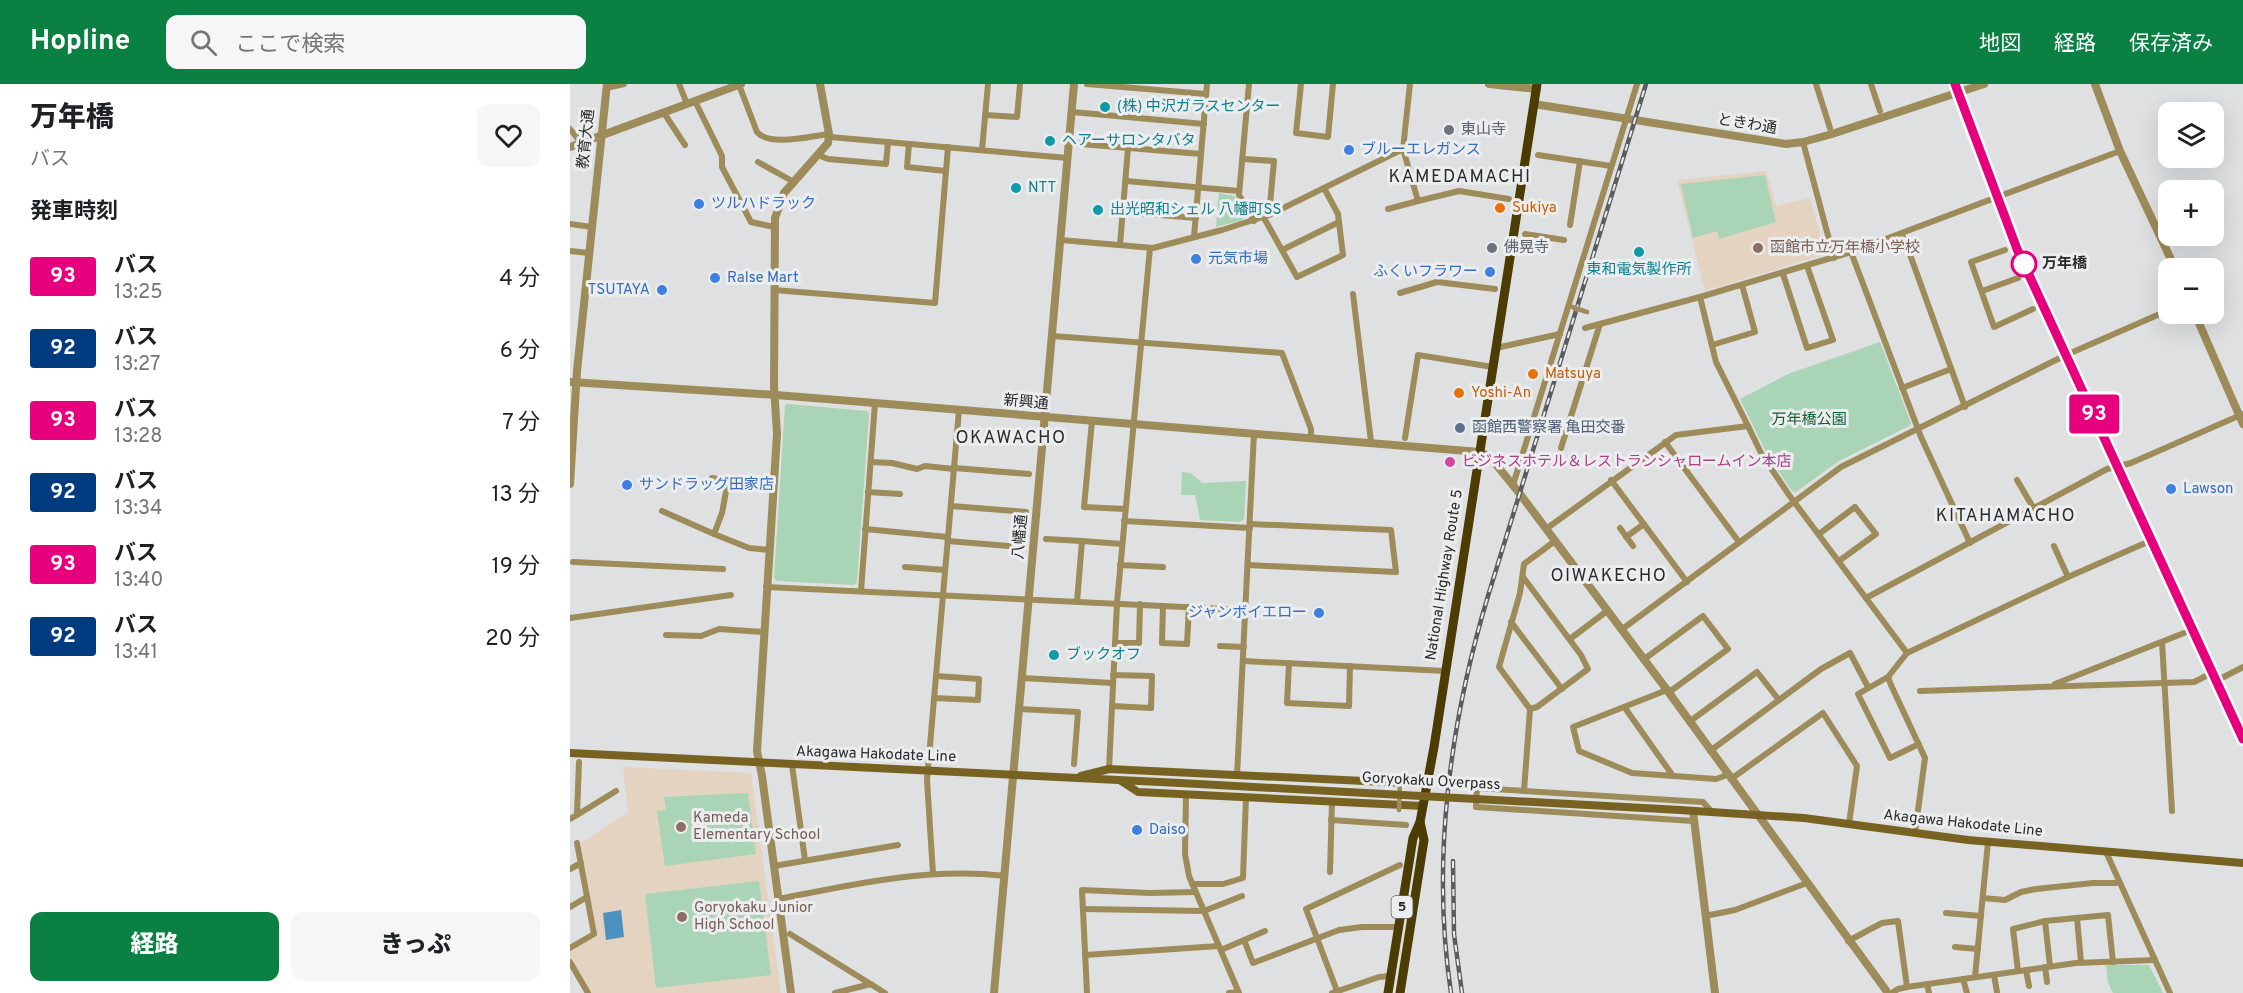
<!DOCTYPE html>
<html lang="ja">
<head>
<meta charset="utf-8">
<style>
  body { margin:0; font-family:Overpass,"Noto Sans JP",sans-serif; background:#f6f6f6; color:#202124; height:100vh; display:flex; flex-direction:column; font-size:22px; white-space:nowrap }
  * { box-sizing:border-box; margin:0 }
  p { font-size:20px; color:#757577 }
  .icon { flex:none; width:33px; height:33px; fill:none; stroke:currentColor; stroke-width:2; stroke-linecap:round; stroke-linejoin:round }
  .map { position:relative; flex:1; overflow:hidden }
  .panel { display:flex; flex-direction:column; background:#fff; width:570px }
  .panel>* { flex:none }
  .badge { padding:0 12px; border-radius:4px; font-size:21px; line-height:39px }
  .controls { position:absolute; left:1588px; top:18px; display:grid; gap:12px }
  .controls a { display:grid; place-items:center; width:66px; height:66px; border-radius:12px; background:#fff; box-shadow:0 6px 24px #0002; font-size:30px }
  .map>.badge { position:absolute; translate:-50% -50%; box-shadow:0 0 0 3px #fff }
  h2 { padding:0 30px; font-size:22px; line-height:54px }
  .round { display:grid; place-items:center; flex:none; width:63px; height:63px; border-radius:12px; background:#f6f6f6 }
  .summary { display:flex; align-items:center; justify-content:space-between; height:102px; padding:0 30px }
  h1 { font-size:28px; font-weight:800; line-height:45px }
  .action { display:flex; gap:12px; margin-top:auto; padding:12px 30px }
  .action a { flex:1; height:69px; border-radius:12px; background:#0b8043; color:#fff; font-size:24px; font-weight:800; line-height:69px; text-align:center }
  .action a+a { background:#f6f6f6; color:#202124 }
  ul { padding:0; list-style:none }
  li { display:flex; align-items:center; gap:18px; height:72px; padding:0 30px }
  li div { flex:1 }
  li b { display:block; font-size:22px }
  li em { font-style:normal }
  li .badge { min-width:66px; font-weight:700; text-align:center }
  header { display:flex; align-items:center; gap:36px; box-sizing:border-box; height:84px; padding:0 30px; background:#0b8043; color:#fff }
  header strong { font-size:28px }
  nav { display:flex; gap:33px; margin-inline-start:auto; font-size:21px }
  .search { width:420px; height:54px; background:#f6f6f6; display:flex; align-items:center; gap:15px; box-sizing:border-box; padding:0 21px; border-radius:12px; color:#757577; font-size:22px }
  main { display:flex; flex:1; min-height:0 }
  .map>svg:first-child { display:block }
</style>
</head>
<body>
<header>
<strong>Hopline</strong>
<div class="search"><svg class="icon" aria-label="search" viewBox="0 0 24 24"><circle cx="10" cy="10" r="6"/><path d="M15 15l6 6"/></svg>ここで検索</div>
<nav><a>地図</a><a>経路</a><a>保存済み</a></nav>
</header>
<main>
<section class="panel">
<div class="summary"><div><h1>万年橋</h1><p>バス</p></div><a class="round"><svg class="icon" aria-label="heart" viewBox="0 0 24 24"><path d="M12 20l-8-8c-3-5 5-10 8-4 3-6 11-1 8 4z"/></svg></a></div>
<h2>発車時刻</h2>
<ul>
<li><span class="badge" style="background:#e6007e;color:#fff">93</span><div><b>バス</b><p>13:25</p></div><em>4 分</em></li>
<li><span class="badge" style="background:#003b80;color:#fff">92</span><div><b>バス</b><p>13:27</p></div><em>6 分</em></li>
<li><span class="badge" style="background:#e6007e;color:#fff">93</span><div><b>バス</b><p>13:28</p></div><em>7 分</em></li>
<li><span class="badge" style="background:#003b80;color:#fff">92</span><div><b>バス</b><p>13:34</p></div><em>13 分</em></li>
<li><span class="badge" style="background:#e6007e;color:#fff">93</span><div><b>バス</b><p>13:40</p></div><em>19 分</em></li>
<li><span class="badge" style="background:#003b80;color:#fff">92</span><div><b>バス</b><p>13:41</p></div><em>20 分</em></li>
</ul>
<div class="action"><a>経路</a><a>きっぷ</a></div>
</section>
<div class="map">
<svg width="1673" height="909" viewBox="0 0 1673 909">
  <rect width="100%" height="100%" fill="#dee0e1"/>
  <!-- education -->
  <g fill="#e4d3c1">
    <polygon points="1196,87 1206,122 1240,114 1254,165 1253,171 1135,207 1107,96"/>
    <polygon points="53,683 181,689 211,909 21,909 0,872 0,868 27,852 11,759 58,728"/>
  </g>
  <!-- green -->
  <g fill="#aad4b6">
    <polygon points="1195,91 1206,138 1149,155 1147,147 1123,154 1111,100"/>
    <polygon points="649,109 664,112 675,131 673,136 646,143"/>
    <polygon points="1310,258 1341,339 1339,342 1269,377 1226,408 1222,407 1196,368 1170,315 1218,290"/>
    <polygon points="218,320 297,327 299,330 287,498 284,501 207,497 204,494 215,321"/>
    <polygon points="612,388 621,389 632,399 676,397 674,435 670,438 630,436 625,411 611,411"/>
    <polygon points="178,709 186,770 95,782 87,727 96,726 94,713"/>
    <polygon points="189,797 201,891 86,904 75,810"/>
    <polygon points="1536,881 1579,881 1593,909 1543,909 1538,899"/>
  </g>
  <!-- water -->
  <polygon fill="#4d91bf" points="51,826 54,853 36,856 33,829"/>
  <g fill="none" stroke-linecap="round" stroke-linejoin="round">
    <!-- minor -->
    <g stroke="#9d8b59" stroke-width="6">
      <polyline points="109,0 117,20"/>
      <polyline points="517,0 636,10"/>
      <polyline points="679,0 669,111 684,137"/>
      <polyline points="731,0 726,49 758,53 763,0"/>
      <polyline points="840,0 833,65 848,117 889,107 939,115"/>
      <polyline points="1246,0 1260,44"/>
      <polyline points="1301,0 1310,27"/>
      <path d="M169 1 187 48C200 63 241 52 259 50"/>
      <polyline points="36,4 54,0"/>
      <polyline points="125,17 152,72 152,83 181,138 204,143"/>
      <polyline points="502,28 634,40"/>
      <polyline points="94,29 115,61"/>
      <polyline points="415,31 447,33 450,0"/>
      <polyline points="0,45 11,59"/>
      <polyline points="260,53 498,74"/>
      <polyline points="1233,58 1264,174"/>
      <polyline points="499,59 631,70"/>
      <polyline points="339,60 337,83 376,87"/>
      <polyline points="412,66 418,0"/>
      <polyline points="248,71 258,75 316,80 318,58"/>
      <polyline points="968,71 1041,82"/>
      <polyline points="673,75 704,77 699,131"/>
      <polyline points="188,78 224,98"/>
      <polyline points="556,97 669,107"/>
      <polyline points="818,125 848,117"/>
      <polyline points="553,128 626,134"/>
      <polyline points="694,134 727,193 773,171 768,130 754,104"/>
      <polyline points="0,140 22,143"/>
      <polyline points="1000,141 1010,77"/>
      <polyline points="955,150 994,156"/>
      <polyline points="624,153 637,0"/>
      <polyline points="1334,154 1395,323"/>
      <polyline points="491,156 583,164 652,146 699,131 833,65"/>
      <polyline points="550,161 558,64"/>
      <polyline points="712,166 769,138"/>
      <polyline points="1435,166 1401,178 1424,243 1463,225"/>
      <polyline points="0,167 19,169"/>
      <polyline points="1281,168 1351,353 1400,459"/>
      <polyline points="1213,190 1237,264 1263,256 1237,182"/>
      <polyline points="204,206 365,219 378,63"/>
      <polyline points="1412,207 1448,194"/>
      <polyline points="830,209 867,198 925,205"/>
      <polyline points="783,210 801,358"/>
      <polyline points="1130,213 1146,278 1178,342"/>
      <polyline points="1015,244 1130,213 1281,168 1550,67"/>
      <polyline points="482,252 712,269 741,345 741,353"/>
      <polyline points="1142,261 1185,248 1172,201"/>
      <polyline points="926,264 990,250"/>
      <polyline points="1332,304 1381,285"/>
      <polyline points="522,337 514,423 555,425"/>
      <polyline points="999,341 1017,346"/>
      <polyline points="835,354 848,271 923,283"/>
      <polyline points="1095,358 1169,458"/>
      <polyline points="991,364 1030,240"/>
      <polyline points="301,378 322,379 347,385 355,382 384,385"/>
      <polyline points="384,384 459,390"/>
      <polyline points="142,394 158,397"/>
      <polyline points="1041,396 1117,498"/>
      <polyline points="1447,396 1464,425"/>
      <polyline points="943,401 1067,0"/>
      <polyline points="298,408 330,410"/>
      <polyline points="381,422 456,428"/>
      <polyline points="92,427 144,450"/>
      <polyline points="554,437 680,444"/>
      <polyline points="1050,444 1063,462"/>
      <polyline points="295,445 378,453"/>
      <polyline points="976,445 1106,351 1178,342 1192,371 1219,411 1337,569"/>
      <polyline points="1249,450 1285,423 1306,450 1269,477"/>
      <polyline points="1056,453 1074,440"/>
      <polyline points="476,455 512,457"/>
      <polyline points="378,457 452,463"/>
      <polyline points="1484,462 1498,493"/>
      <polyline points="199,466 179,464 144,450 152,429 158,397 203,406"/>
      <polyline points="3,478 153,485"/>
      <polyline points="550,481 593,483"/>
      <polyline points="678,481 826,488 821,446 680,440"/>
      <polyline points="335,483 375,486"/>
      <polyline points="953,493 1011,571 1018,585 967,623 960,625"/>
      <polyline points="196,503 676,526"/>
      <polyline points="291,507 305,319"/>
      <polyline points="1296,514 1537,385 1561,379 1673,330"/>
      <polyline points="507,518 512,457 552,460"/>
      <polyline points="593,522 592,559 617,560 619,523"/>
      <polyline points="0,534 161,511"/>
      <polyline points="941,538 992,605"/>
      <polyline points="1051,546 1271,383 1496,271 1599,226"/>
      <polyline points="96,551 131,552 149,545 193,548"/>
      <polyline points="1000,555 1037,527"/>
      <polyline points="1592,558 1602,727"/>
      <polyline points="545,559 569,559 570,520"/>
      <polyline points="650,562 674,563"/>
      <polyline points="1073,576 1133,532 1158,565 1098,609"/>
      <polyline points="673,577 875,587"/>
      <polyline points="719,579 717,619 779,622 780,582"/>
      <polyline points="1318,593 1337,569 1498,493 1582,456"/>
      <polyline points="452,594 543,599"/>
      <polyline points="1646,597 1673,583"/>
      <polyline points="1485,600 1614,549"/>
      <polyline points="1097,606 1003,643 1009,667 1062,689 1146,695 1157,691"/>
      <polyline points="1350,607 1624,598 1642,589"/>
      <polyline points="364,614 408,616 409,595 366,592"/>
      <polyline points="542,622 581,624 582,592 543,591"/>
      <polyline points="1055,624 1103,692"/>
      <polyline points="449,625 508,628 504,680"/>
      <polyline points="1119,638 1187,588 1209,616"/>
      <polyline points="1140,667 1251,585 1280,569 1298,603"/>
      <polyline points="222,681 235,776"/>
      <polyline points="539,685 547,519 580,164"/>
      <polyline points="667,692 684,349"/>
      <polyline points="1161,695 1253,629 1287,682 1279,740"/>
      <polyline points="954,707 960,625 929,583 950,509 954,480 985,457"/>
      <polyline points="616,710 615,770 619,792 669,909"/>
      <polyline points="7,731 46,707"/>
      <polyline points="0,735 7,731 9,678"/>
      <polyline points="761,736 836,741"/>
      <polyline points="1123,737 906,723 907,704 1133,718 1142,728"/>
      <polyline points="1345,749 1355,674 1321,601 1318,593 1288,610 1320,674 1349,660"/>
      <polyline points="1536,768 1600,909"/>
      <polyline points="204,782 328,761"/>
      <polyline points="0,785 11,779"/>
      <polyline points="760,788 762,717"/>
      <polyline points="363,790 357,696 389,326"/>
      <polyline points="622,800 653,800 673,794 676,713"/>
      <polyline points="1413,814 1435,816 1451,808 1466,805 1523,799 1546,799"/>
      <path d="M209 815C284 800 358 783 435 792"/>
      <polyline points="0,823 17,813"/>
      <polyline points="513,825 634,827 672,812"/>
      <polyline points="1376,829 1411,832"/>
      <polyline points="1135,832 1165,826 1237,799"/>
      <polyline points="1507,834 1511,878"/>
      <polyline points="1475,837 1480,882"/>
      <polyline points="220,850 315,909"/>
      <polyline points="674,856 683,879 769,846 792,843 829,843"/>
      <polyline points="1278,857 1312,839 1328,837 1337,903"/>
      <polyline points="1385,863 1408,865"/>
      <polyline points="0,864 24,850 7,759"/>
      <polyline points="651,866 695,847"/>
      <polyline points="515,871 649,862"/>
      <polyline points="0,878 18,909"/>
      <polyline points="1475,883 1477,898"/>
      <polyline points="1456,886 1459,902"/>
      <polyline points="1448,887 1443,845 1475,837 1538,831 1543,878"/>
      <polyline points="1424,891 1427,908"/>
      <polyline points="1405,893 1418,758"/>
      <polyline points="1393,895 1397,909"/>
      <polyline points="1357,900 1359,909"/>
      <polyline points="767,907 736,825 830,781"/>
      <polyline points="265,909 301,900"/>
      <polyline points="517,909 512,806 580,809 625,808"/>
      <polyline points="659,909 668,908"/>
      <polyline points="762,909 809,893 821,892"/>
      <polyline points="1322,909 1328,905 1337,903 1506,879 1585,876"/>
    </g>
    <!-- tertiary -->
    <g stroke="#9d8b59" stroke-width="8">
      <polyline points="919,0 967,5"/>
      <polyline points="1525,0 1550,67 1605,184"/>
      <polyline points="964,20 1216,60 1233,58 1262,50 1414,0"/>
      <polyline points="0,63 171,0"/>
      <polyline points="1625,230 1673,340"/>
      <polyline points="0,298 206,311 910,368 920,373 950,410 1097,606 1318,909"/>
      <polyline points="0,400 7,287 37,0"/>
      <polyline points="1123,727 1145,909"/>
      <polyline points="221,909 192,692 187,667 207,350 204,302 205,134 214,109 258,59 259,50 250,0"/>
      <polyline points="424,909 504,0"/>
    </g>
    <!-- secondary -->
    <g stroke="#786222" stroke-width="8">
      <polyline points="0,669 610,699"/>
      <polyline points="511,692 539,685 857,700"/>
      <polyline points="551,697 568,708 853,722"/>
      <polyline points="1110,726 1234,734 1398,756 1673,779"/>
    </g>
    <!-- trunk -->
    <g stroke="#4c3b02" stroke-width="9">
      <polyline points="1385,0 1446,162 1673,655"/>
      <polyline points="818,909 843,754 850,738 864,663 967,0"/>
      <polyline points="830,909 854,756 850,738"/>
    </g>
    <!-- rail casing -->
    <g stroke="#5b5c5d" stroke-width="4.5">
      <g id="rail">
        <polyline points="883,777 884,850 892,909"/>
        <path d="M881 909C861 777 880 638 918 512L1076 0"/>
      </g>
    </g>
    <!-- rail -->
    <use href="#rail" stroke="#ebedee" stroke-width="2" stroke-dasharray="7" stroke-linecap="butt"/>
    <!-- pedestrian-bridge -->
    <g stroke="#9d8b59" stroke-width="4.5">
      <polyline points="1002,223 1017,228"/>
      <polyline points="829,726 830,694"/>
    </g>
    <!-- secondary-bridge -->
    <polyline stroke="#786222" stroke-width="8" points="610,699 1110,726"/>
  </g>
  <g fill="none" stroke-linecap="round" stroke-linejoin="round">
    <!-- line casing -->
    <g stroke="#fff" stroke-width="14">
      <polyline id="line" points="1385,0 1447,165 1673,655"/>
    </g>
    <!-- line -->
    <use href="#line" stroke="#e6007e" stroke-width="9"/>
  </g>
  <!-- markers -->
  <g fill="#0f9aa8" stroke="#ebedee" stroke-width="2">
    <circle cx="535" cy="23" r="6"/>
    <circle cx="480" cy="57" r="6"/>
    <circle cx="446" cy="104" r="6"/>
    <circle cx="528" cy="126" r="6"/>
    <circle cx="1069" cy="168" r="6"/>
    <circle cx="484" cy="571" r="6"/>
  </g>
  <g fill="#6b7280" stroke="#ebedee" stroke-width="2">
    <circle cx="879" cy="46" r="6"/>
    <circle cx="922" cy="164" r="6"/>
  </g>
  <g fill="#3f7fe0" stroke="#ebedee" stroke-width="2">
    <circle cx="779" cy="66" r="6"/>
    <circle cx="129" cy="120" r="6"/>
    <circle cx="626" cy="175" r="6"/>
    <circle cx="920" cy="188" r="6"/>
    <circle cx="145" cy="194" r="6"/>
    <circle cx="92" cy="206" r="6"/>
    <circle cx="57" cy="401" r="6"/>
    <circle cx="1601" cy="405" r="6"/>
    <circle cx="749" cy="529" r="6"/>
    <circle cx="567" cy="746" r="6"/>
  </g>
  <g fill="#e8710a" stroke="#ebedee" stroke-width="2">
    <circle cx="930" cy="124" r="6"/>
    <circle cx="963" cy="290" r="6"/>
    <circle cx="889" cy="309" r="6"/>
  </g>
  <g fill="#8d6e63" stroke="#ebedee" stroke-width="2">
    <circle cx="1188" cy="164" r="6"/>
    <circle cx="111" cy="743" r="6"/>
    <circle cx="112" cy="833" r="6"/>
  </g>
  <circle fill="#fff" stroke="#e6007e" stroke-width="3" cx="1454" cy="180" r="12"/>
  <circle fill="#5c6f8a" stroke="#ebedee" stroke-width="2" cx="890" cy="344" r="6"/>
  <circle fill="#d1479c" stroke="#ebedee" stroke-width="2" cx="880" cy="378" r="6"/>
  <g text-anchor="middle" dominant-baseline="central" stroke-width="6" stroke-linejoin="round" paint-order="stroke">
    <!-- shield labels -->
    <rect fill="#ebedee" stroke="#656566" stroke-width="1.5" x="821.5" y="812" width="21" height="22" rx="4.5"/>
    <g font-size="14" font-weight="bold" fill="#2b2b2c">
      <text x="832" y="823">5</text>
    </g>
    <!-- culture labels -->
    <g font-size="15" fill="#0d838f" stroke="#ebedee" text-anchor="start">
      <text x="547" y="23">(株) 中沢ガラスセンター</text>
      <text x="492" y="57">ヘアーサロンタバタ</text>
      <text x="458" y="104">NTT</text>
      <text x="540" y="126">出光昭和シェル 八幡町SS</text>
      <text x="1069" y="186" text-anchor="middle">東和電気製作所</text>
      <text x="496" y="571">ブックオフ</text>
    </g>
    <!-- street labels -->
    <g font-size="15" fill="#2b2b2c" stroke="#ebedee">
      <text transform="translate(1177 41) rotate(9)">ときわ通</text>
      <text transform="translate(17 55) rotate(-84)">教育大通</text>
      <text transform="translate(456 319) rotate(5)">新興通</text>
      <text transform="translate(451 453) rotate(-85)">八幡通</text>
      <text transform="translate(875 491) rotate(-81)">National Highway Route 5</text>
      <text transform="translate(306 671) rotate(2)">Akagawa Hakodate Line</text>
      <text transform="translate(861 698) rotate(3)">Goryokaku Overpass</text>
      <text transform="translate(1393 740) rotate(6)">Akagawa Hakodate Line</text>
    </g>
    <!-- worship labels -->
    <g font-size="15" fill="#5b616d" stroke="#ebedee" text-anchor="start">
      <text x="891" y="46">東山寺</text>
      <text x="934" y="164">佛晃寺</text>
    </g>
    <!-- shop labels -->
    <g font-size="15" fill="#366cbe" stroke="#ebedee" text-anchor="start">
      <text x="791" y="66">ブルーエレガンス</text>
      <text x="141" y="120">ツルハドラック</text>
      <text x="638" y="175">元気市場</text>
      <text x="908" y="188" text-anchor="end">ふくいフラワー</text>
      <text x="157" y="194">Ralse Mart</text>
      <text x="80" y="206" text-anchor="end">TSUTAYA</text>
      <text x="69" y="401">サンドラッグ田家店</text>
      <text x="1613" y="405">Lawson</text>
      <text x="737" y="529" text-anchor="end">ジャンボイエロー</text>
      <text x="579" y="746">Daiso</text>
    </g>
    <!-- food labels -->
    <g font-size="15" fill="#c56008" stroke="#ebedee" text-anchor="start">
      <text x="942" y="124">Sukiya</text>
      <text x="975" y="290">Matsuya</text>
      <text x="901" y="309">Yoshi-An</text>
    </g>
    <!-- education labels -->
    <g font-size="15" fill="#785e54" stroke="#ebedee" text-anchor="start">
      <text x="1200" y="164">函館市立万年橋小学校</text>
      <text x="123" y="734">Kameda<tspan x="123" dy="17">Elementary School</tspan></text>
      <text x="124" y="824">Goryokaku Junior<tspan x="124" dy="17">High School</tspan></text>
    </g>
    <!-- stop labels -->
    <g font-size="15" font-weight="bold" fill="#2b2b2c" stroke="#ebedee" text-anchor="start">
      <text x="1472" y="180">万年橋</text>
    </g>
    <!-- park labels -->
    <g font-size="15" fill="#0d5f34" stroke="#ebedee">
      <text x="1239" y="336">万年橋公園</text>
    </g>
    <!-- service labels -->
    <g font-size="15" fill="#4e5e75" stroke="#ebedee" text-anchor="start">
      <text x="902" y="344">函館西警察署 亀田交番</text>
    </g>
    <!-- hotel labels -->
    <g font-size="15" fill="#b23c85" stroke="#ebedee" text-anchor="start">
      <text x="892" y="378">ビジネスホテル＆レストランシャロームイン本店</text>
    </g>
    <!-- quarter labels -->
    <g font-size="18" letter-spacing="1.5" fill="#2b2b2c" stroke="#ebedee">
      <text x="890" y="93">KAMEDAMACHI</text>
      <text x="441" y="354">OKAWACHO</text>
      <text x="1436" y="432">KITAHAMACHO</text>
      <text x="1039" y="492">OIWAKECHO</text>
    </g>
  </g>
</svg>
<div class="controls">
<a><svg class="icon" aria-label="layers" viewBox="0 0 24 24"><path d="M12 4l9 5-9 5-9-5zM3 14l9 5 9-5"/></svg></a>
<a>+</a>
<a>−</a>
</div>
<b class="badge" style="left:1524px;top:330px;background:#e6007e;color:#fff">93</b>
</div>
</main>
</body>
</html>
